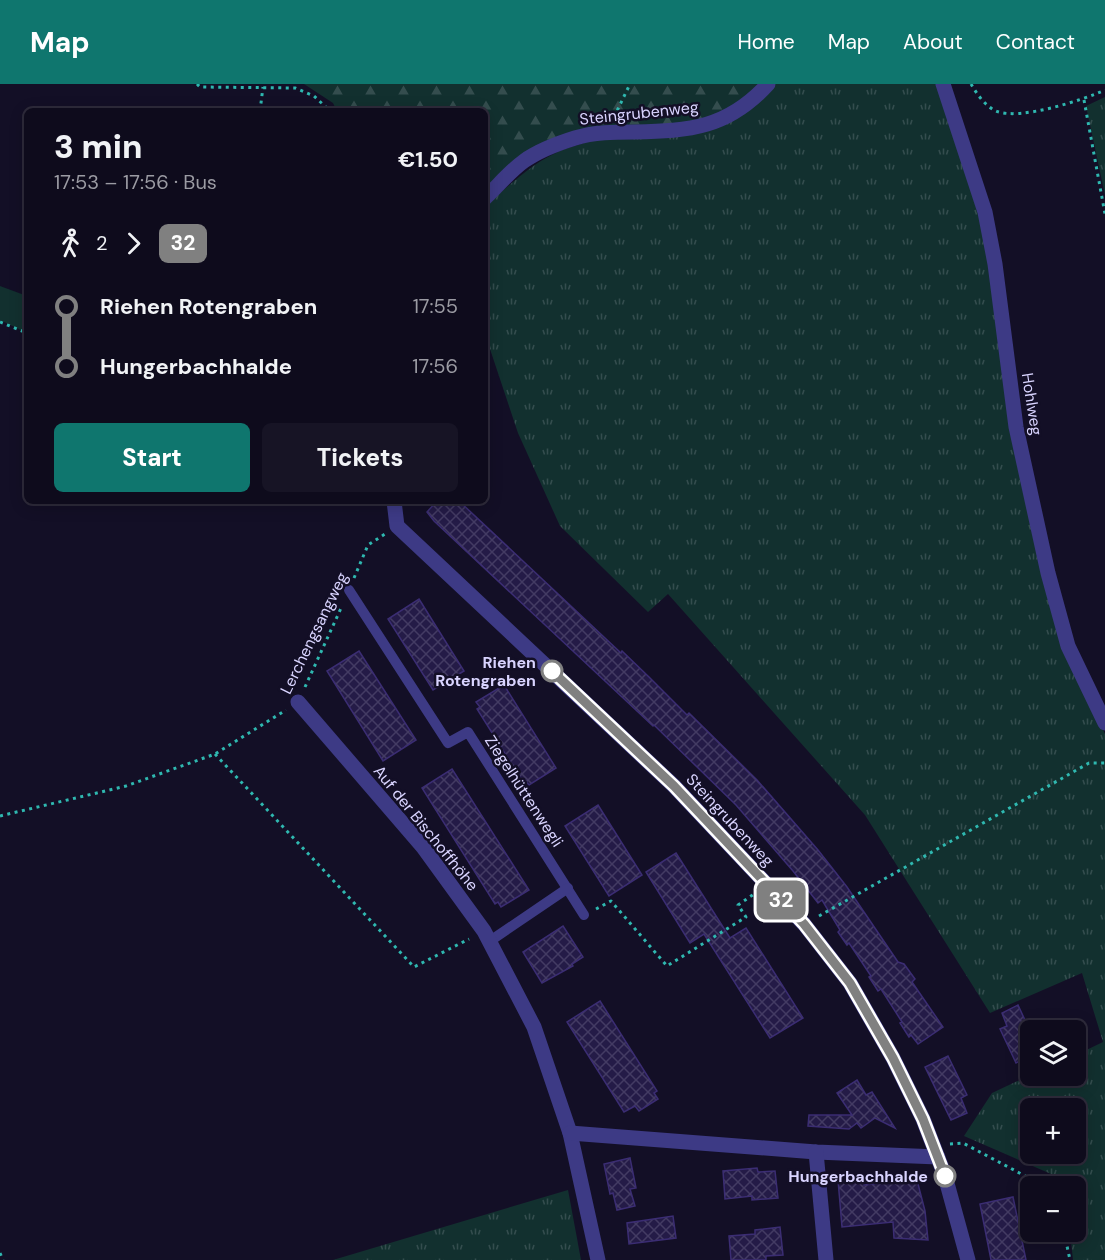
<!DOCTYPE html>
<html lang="en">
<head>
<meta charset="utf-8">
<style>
  body { margin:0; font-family:"DM Sans",sans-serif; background:#171425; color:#f1f3f6; height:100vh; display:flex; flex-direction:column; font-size:22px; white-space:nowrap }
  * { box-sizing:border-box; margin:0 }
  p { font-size:20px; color:#9b9ba3 }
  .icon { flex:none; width:33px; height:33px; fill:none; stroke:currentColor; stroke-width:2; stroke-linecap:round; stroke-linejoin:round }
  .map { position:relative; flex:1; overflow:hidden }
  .details { position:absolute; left:24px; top:24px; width:464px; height:396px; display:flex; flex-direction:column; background:#0e0b1c; border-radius:9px; box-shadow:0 3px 15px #0003,0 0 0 2px #2e2b3b }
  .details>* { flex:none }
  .badge { padding:0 12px; border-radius:9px; font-size:21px; line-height:39px }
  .tools { position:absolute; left:1020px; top:936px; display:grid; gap:12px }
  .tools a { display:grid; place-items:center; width:66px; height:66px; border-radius:9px; background:#0e0b1c; box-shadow:0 3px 15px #0003,0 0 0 2px #2e2b3b; font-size:30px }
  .map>.badge { position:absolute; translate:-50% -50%; box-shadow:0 0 0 3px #fff }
  .legs { display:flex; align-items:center; gap:9px; height:66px; padding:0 30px; font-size:20px }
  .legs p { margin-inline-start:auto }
  .headline { display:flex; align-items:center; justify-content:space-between; height:102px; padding:0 30px }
  h1 { font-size:33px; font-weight:800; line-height:45px }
  .button { display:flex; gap:12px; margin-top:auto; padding:12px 30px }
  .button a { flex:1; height:69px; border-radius:9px; background:#0f766e; color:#fff; font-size:24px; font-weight:800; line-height:69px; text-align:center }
  .button a+a { background:#171425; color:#f1f3f6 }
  ul { padding:0 30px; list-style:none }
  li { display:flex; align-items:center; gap:21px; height:60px; font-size:22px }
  li i { display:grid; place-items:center; width:9px; height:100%; margin:0 8px; background:currentColor }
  li i::after { content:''; width:15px; height:15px; margin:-8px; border:4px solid; border-radius:50%; background:#0e0b1c }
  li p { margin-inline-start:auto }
  li:first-child i { background:linear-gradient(#0000 50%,currentColor 0) }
  li:last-child i { background:linear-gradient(currentColor 50%,#0000 0) }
  header { display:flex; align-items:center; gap:36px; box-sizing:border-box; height:84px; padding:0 30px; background:#0f766e; color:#fff }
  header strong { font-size:28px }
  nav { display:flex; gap:33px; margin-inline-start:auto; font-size:21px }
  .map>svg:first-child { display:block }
</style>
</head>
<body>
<header>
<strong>Map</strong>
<nav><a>Home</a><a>Map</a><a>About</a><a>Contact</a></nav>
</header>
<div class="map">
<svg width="1105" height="1176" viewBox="0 0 1105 1176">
  <defs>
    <pattern id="grass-tufts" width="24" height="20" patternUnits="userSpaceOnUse" patternTransform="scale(1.5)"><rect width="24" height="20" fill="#12302f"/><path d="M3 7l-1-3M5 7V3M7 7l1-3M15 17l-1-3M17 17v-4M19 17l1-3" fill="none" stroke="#344d4e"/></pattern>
    <pattern id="forest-firs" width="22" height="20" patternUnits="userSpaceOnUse" patternTransform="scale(1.5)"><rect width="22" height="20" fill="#12302f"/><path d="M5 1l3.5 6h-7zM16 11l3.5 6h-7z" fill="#344d4e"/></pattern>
    <pattern id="building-cross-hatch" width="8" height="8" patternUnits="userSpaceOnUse" patternTransform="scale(1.5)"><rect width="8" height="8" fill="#241b47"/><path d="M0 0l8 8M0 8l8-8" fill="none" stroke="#433b63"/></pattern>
  </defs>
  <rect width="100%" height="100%" fill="#130f26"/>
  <!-- grass -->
  <g fill="url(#grass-tufts)" fill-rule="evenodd">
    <path d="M771 0H939L979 129 1071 578 1105 650V1176H1073L1070 1148H1076V1102H1057L1051 1090 964 1052 992 1009 1030 991 1076 992V971L1103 958 1082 889 990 929 865 731 668 510 648 528 560 442 518 349 485 250 484 123C512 100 528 81 562 66ZM1030 1024H1076V1070H1030Z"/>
    <polygon points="1105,13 1105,111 1086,22"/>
    <polygon points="568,1106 581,1176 333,1176"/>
  </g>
  <!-- forest -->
  <polygon fill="url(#forest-firs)" points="304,0 759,0 739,21 700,38 584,48 485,110 484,27 337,27 333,19"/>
  <!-- garden -->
  <polygon fill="#12302f" points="0,202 27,212 27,249 0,236"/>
  <!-- building -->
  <g fill="url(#building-cross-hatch)" stroke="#3b2d73" stroke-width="1.5">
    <polygon points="437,417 459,417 621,569 622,567 649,593 687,631 689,629 757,696 818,766 847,803 898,878 904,880 915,895 912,898 943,943 918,960 911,951 909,953 900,939 902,938 881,905 878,907 869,893 871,892 849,859 847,861 838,848 840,846 822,816 818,819 793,787 736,721 654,641 653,642 434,437 427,428"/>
    <polygon points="419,515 464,587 433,606 388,535"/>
    <polygon points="359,567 416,656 383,677 327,587"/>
    <polygon points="504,601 556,684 529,701 525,696 523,698 477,625 480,623 476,618"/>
    <polygon points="452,685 529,806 501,823 498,818 495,820 422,704"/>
    <polygon points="598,721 642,791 609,812 565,742"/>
    <polygon points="676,769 730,854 746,844 803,934 770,954 704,850 690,859 646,788"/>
    <polygon points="563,842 583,873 572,880 573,882 542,899 523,868"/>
    <polygon points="600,917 657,1007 654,1009 658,1015 639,1027 635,1022 624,1028 567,938"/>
    <polygon points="1018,921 1030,947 1030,972 1016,979 1000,945 1007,942 1002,929"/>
    <polygon points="948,972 967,1011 961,1014 967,1029 951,1036 925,983"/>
    <polygon points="857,996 866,1011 872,1008 895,1044 875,1034 861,1044 857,1039 849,1045 808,1042 809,1031 852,1031 837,1009"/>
    <polygon points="630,1074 636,1104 630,1105 635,1122 617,1126 613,1109 610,1110 604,1080"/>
    <polygon points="757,1084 758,1088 775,1087 778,1114 752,1116 752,1112 725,1115 723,1087"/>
    <polygon points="863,1094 864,1101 917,1096 925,1127 928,1156 894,1154 893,1138 842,1143 838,1096"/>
    <polygon points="1013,1113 1026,1176 991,1176 980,1120"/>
    <polygon points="673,1132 676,1154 629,1160 627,1139"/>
    <polygon points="780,1143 783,1171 766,1172 766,1176 731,1176 729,1152 755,1150 755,1146"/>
  </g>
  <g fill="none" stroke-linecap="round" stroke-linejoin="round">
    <!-- path -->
    <g stroke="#2fb8b0" stroke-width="3" stroke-dasharray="3 4.5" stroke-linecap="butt">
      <polyline points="197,0 200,3 295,4 314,12 330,27"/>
      <path d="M971 0C977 10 985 22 996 27 1019 37 1083 16 1105 6"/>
      <polyline points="1084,16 1105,130"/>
      <polyline points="260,27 263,3"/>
      <polyline points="614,33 630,0"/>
      <polyline points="0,238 27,249"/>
      <polyline points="354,494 368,461 385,450"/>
      <polyline points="305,603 342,522"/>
      <polyline points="215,670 414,883 469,855"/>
      <polyline points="0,732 126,702 215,670 286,626"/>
      <polyline points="596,825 611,817 667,882 746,833 738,821 754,810"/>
      <polyline points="819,832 1089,679 1105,679"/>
      <polyline points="950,1060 963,1059 1044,1102"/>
      <polyline points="1064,1148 1070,1176"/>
      <polyline points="0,1169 3,1176"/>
    </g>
    <!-- lane -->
    <g stroke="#3d3a85" stroke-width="10">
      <polyline points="349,506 448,659 468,648 584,831"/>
      <polyline points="490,857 568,804"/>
    </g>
    <!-- street -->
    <g stroke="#3d3a85" stroke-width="15">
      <polyline points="943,0 985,128 995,180 1016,343 1048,489 1068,562 1105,639"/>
      <path d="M484 115C497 103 510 87 524 77 538 67 559 59 575 54 594 48 615 48 634 48 690 47 728 44 768 0"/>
      <polyline points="394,417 397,442 674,702 804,840 850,899 893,974 923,1035 945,1092 968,1176"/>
      <polyline points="298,618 423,763 484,847 534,943 570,1049 598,1176"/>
      <polyline points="570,1049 816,1068 938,1073"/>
      <polyline points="816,1068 826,1176"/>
    </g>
  </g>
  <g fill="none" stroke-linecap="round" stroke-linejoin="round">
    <!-- line-1 casing -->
    <g stroke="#fff" stroke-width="14">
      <polyline id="line-1" points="552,587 674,702 804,840 850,899 893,974 923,1035 945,1092"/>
    </g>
    <!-- line-1 -->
    <use href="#line-1" stroke="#808080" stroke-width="9"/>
  </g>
  <!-- markers -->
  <g fill="#fff" stroke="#808080" stroke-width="3">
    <circle cx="552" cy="587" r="10"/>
    <circle cx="945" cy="1092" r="10"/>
  </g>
  <g text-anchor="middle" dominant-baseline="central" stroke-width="5" stroke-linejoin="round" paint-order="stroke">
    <!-- street labels -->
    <g font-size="16" fill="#d9d4ff" stroke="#130f26">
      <text transform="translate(639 29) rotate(-6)">Steingrubenweg</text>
      <text transform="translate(1032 320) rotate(81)">Hohlweg</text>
      <text transform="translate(314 549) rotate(-64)">Lerchengsangweg</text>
      <text transform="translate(524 707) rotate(57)">Ziegelhüttenwegli</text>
      <text transform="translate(730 736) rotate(47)">Steingrubenweg</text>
      <text transform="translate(426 744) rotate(51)">Auf der Bischoffhöhe</text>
    </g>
    <!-- stop labels -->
    <g font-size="16" font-weight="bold" fill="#d9d4ff" stroke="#130f26" text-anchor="end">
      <text x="536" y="578">Riehen<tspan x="536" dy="18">Rotengraben</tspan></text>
      <text x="928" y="1092">Hungerbachhalde</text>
    </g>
  </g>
</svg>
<div class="tools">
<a><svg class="icon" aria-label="layers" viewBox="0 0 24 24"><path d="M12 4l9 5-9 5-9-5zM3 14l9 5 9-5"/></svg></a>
<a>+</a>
<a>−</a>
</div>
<b class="badge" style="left:781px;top:816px;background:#808080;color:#fff">32</b>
<section class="details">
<div class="headline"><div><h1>3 min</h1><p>17:53 – 17:56 · Bus</p></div><b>€1.50</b></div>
<div class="legs"><svg class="icon" aria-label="walk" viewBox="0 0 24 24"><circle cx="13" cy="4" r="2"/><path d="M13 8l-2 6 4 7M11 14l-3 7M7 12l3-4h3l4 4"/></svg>2<svg class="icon" aria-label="forward" viewBox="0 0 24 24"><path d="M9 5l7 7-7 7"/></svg><b class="badge" style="background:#808080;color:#fff">32</b></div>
<ul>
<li><i style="color:#808080"></i><b>Riehen Rotengraben</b><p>17:55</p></li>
<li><i style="color:#808080"></i><b>Hungerbachhalde</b><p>17:56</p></li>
</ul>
<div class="button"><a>Start</a><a>Tickets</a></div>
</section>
</div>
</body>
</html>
